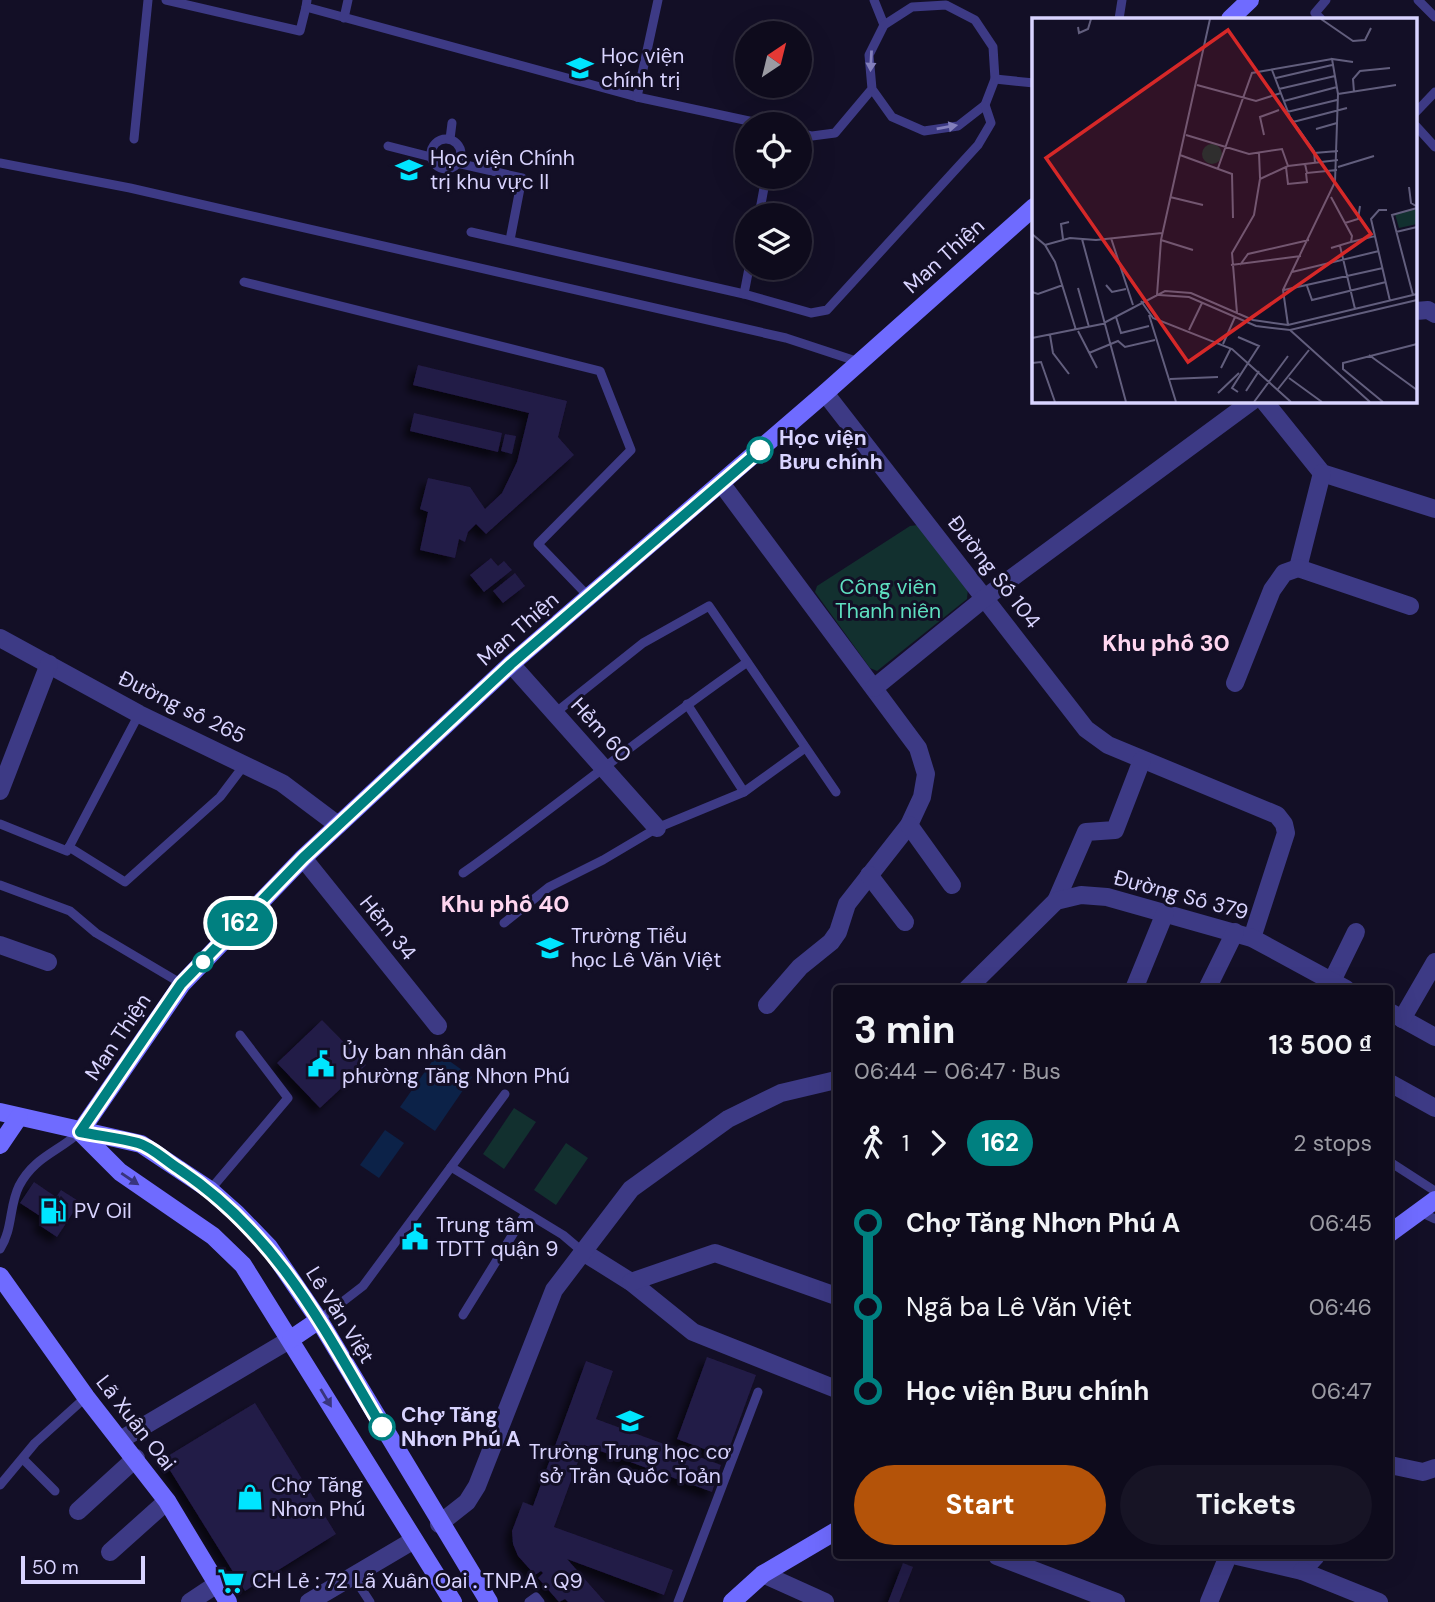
<!DOCTYPE html>
<html lang="en">
<head>
<meta charset="utf-8">
<style>
  body { margin:0; font-family:"DM Sans",sans-serif; background:#171425; color:#f1f3f6; height:100vh; display:flex; flex-direction:column; font-size:26px; white-space:nowrap }
  * { box-sizing:border-box; margin:0 }
  p { font-size:23px; color:#9b9ba3 }
  .icon { flex:none; width:38px; height:38px; fill:none; stroke:currentColor; stroke-width:2; stroke-linecap:round; stroke-linejoin:round }
  .map { position:relative; flex:1; overflow:hidden }
  .details { position:absolute; left:833px; top:985px; width:560px; height:574px; display:flex; flex-direction:column; background:#0e0b1c; border-radius:7px; box-shadow:0 7px 28px #0002,0 0 0 2px #2e2b3b }
  .details>* { flex:none }
  .badge { padding:0 14px; border-radius:23px; font-size:24px; line-height:46px }
  .needle { width:46px; rotate:35deg }
  .controls { position:absolute; left:735px; top:21px; display:grid; gap:14px }
  .controls a { display:grid; place-items:center; width:77px; height:77px; border-radius:50%; background:#0e0b1c; box-shadow:0 7px 28px #0002,0 0 0 2px #2e2b3b; font-size:35px }
  .scale { position:absolute; left:21px; bottom:18px; width:124px; box-sizing:border-box; padding-left:7px; border:4px solid #d9d4ff; border-top:0; font-size:19px; line-height:24px; white-space:nowrap; color:#d9d4ff; -webkit-text-stroke:5px #130f26; paint-order:stroke }
  .map>.badge { position:absolute; translate:-50% -50%; box-shadow:0 0 0 4px #fff }
  .legs { display:flex; align-items:center; gap:10px; height:77px; padding:0 21px; font-size:23px }
  .legs p { margin-inline-start:auto }
  .summary { display:flex; align-items:center; justify-content:space-between; height:119px; padding:0 21px }
  h1 { font-size:38px; font-weight:700; line-height:52px }
  .button { display:flex; gap:14px; margin-top:auto; padding:14px 21px }
  .button a { flex:1; height:80px; border-radius:42px; background:#b45309; color:#fff; font-size:28px; font-weight:700; line-height:80px; text-align:center }
  .button a+a { background:#171425; color:#f1f3f6 }
  ul { padding:0 21px; list-style:none }
  li { display:flex; align-items:center; gap:24px; height:84px; font-size:26px }
  li i { display:grid; place-items:center; width:10px; height:100%; margin:0 9px; background:currentColor }
  li i::after { content:''; width:18px; height:18px; margin:-9px; border:5px solid; border-radius:50%; background:#0e0b1c }
  li p { margin-inline-start:auto }
  li:first-child i { background:linear-gradient(#0000 50%,currentColor 0) }
  li:last-child i { background:linear-gradient(currentColor 50%,#0000 0) }
  .map>svg:first-child { display:block }
</style>
</head>
<body>
<div class="map">
<svg width="1435" height="1602" viewBox="0 0 1435 1602">
  <defs>
    <filter id="shadow"><feDropShadow dx="-6" dy="6" stdDeviation="3.5" flood-color="#0009"/></filter>
  </defs>
  <rect width="100%" height="100%" fill="#130f26"/>
  <!-- green -->
  <g fill="#12302f">
    <polygon points="918,525 968,588 967,599 877,671 870,668 815,592 817,586 910,526"/>
    <polygon points="514,1108 536,1122 504,1169 483,1154"/>
    <polygon points="566,1143 588,1158 556,1205 534,1190"/>
  </g>
  <!-- water -->
  <g fill="#0c2248">
    <polygon points="438,1053 472,1077 435,1131 400,1107"/>
    <polygon points="385,1130 404,1143 379,1178 360,1165"/>
  </g>
  <!-- building -->
  <g fill="#241b47" filter="url(#shadow)">
    <polygon points="418,365 567,401 558,437 574,455 486,534 476,524 468,532 465,542 459,539 455,558 420,550 428,512 420,509 428,478 470,487 485,509 502,493 517,462 529,413 413,385"/>
    <polygon points="414,413 502,433 498,452 410,431"/>
    <polygon points="505,434 516,436 512,454 501,451"/>
    <polygon points="491,558 498,566 504,561 512,570 484,592 470,575"/>
    <polygon points="515,573 525,586 503,603 493,591"/>
    <polygon points="322,1020 366,1065 320,1108 277,1063"/>
    <polygon points="34,1182 56,1197 61,1190 80,1202 57,1237 39,1225 43,1218 20,1203"/>
    <polygon points="707,1357 756,1375 726,1457 677,1439"/>
    <polygon points="586,1361 613,1371 596,1419 721,1465 712,1492 584,1445 554,1527 673,1570 664,1595 567,1559 605,1602 568,1602 565,1599 559,1602 538,1578 543,1573 541,1571 535,1575 518,1556 513,1544 512,1531 523,1502 533,1506"/>
    <polygon points="255,1403 336,1534 245,1591 163,1459"/>
    <polygon points="903,1563 913,1567 899,1602 888,1602"/>
  </g>
  <g fill="none" stroke-linecap="round" stroke-linejoin="round">
    <!-- lane -->
    <g stroke="#3d3a85" stroke-width="9">
      <polyline points="166,0 300,31 306,7"/>
      <polyline points="307,0 306,7 637,97 763,124"/>
      <polyline points="874,0 884,25"/>
      <polyline points="1418,0 1435,17"/>
      <polyline points="344,18 348,0"/>
      <polyline points="1119,19 1122,0"/>
      <polyline points="1321,19 1315,13 1326,0"/>
      <polyline points="995,79 1034,83"/>
      <polyline points="637,97 658,0"/>
      <polyline points="1416,112 1435,92"/>
      <polyline points="1416,126 1435,147"/>
      <polyline points="800,133 812,136 835,133 872,89 869,55 884,25 912,7 946,5 975,20 993,47 995,79 985,105 958,126 924,131 892,117 872,89"/>
      <polyline points="134,139 148,0"/>
      <polyline points="450,139 452,123"/>
      <circle cx="446" cy="154" r="15"/>
      <polyline points="388,146 431,157"/>
      <polyline points="0,163 130,188 786,338 859,362"/>
      <polyline points="457,163 522,178 510,240"/>
      <polyline points="759,215 766,177"/>
      <polyline points="471,232 744,294"/>
      <polyline points="749,268 744,294 811,313 827,310 978,145 991,123 985,105"/>
      <polyline points="244,282 600,371 631,450 538,544 589,597"/>
      <polyline points="687,704 744,792"/>
      <polyline points="555,713 643,643 709,606 836,792"/>
      <polyline points="0,824 67,851 139,714"/>
      <polyline points="69,847 125,882 220,797 245,764"/>
      <path d="M463 873C559 805 649 730 746 663"/>
      <polyline points="0,885 70,911 96,933 182,984"/>
      <polyline points="504,923 549,887 603,860 657,828 744,792 805,748"/>
      <polyline points="1390,1162 1435,1191"/>
      <polyline points="451,1167 563,1235 583,1252"/>
      <polyline points="210,1190 288,1098 240,1035"/>
      <polyline points="1420,1212 1435,1219"/>
      <path d="M0 1249C13 1229 9 1206 19 1186 34 1157 58 1152 80 1132"/>
      <polyline points="463,1315 526,1213"/>
      <polyline points="319,1320 363,1286 505,1094"/>
      <polyline points="23,1459 55,1491"/>
      <polyline points="0,1485 35,1443 86,1397"/>
      <polyline points="353,1576 370,1602"/>
      <polyline points="529,1602 536,1597 540,1602"/>
      <polyline points="678,1602 758,1392"/>
    </g>
    <!-- street -->
    <g stroke="#3d3a85" stroke-width="18">
      <polyline points="1416,311 1428,310 1435,314"/>
      <polyline points="825,393 1086,729 1108,745 1277,815 1284,824 1286,833 1252,938"/>
      <polyline points="1264,401 1322,473 1435,509"/>
      <polyline points="721,483 918,748 926,774 922,797 909,825 847,904 838,932 831,942 800,967 767,1005"/>
      <polyline points="1298,568 1322,473"/>
      <polyline points="0,638 139,714 282,783 338,825"/>
      <polyline points="511,664 657,828"/>
      <polyline points="1235,683 1272,590 1284,573 1298,568 1410,606"/>
      <polyline points="874,688 986,597 1252,401"/>
      <polyline points="0,791 49,664"/>
      <polyline points="909,825 952,885"/>
      <polyline points="303,858 438,1026"/>
      <polyline points="869,875 905,922"/>
      <polyline points="1056,901 1086,832 1115,830 1142,760"/>
      <polyline points="0,945 48,962"/>
      <polyline points="1332,981 1356,932"/>
      <polyline points="967,989 1056,901 1081,895 1107,897 1252,938 1346,989"/>
      <polyline points="1134,989 1165,913"/>
      <polyline points="1207,989 1235,932"/>
      <polyline points="1390,1012 1435,1037"/>
      <polyline points="1402,1019 1435,962"/>
      <polyline points="1390,1083 1435,1108"/>
      <polyline points="583,1252 631,1282 693,1332 836,1389"/>
      <polyline points="631,1282 715,1253 836,1296"/>
      <polyline points="122,1439 291,1339"/>
      <polyline points="1390,1465 1423,1472 1435,1468"/>
      <polyline points="78,1511 136,1458"/>
      <polyline points="439,1524 467,1502 477,1486 554,1290 631,1189 728,1119 781,1093 836,1080"/>
      <polyline points="110,1552 167,1501"/>
      <polyline points="997,1556 1116,1602"/>
      <polyline points="1237,1556 1302,1571 1316,1556"/>
      <polyline points="1302,1571 1379,1602"/>
      <polyline points="763,1574 825,1602"/>
      <polyline points="190,1602 217,1584"/>
      <polyline points="309,1602 414,1540"/>
      <polyline points="1209,1602 1228,1556"/>
    </g>
    <!-- secondary -->
    <g stroke="#6f6bff" stroke-width="18">
      <polyline points="1230,19 1250,0"/>
      <polyline points="0,1112 141,1144 210,1190 237,1214 269,1247 319,1320 489,1602"/>
      <polyline points="80,1132 182,984 303,858 511,664 825,393 1034,207"/>
      <polyline points="80,1132 120,1172 213,1236 243,1265 453,1602"/>
      <polyline points="0,1145 19,1117"/>
      <polyline points="1390,1233 1435,1200"/>
      <polyline points="0,1276 86,1397 167,1501 228,1602"/>
      <polyline points="291,1339 319,1320"/>
      <polyline points="732,1602 763,1574 836,1531"/>
    </g>
  </g>
  <!-- one-way arrows -->
  <defs><path id="oneway-solid" d="M-6-.8H1V-3.2L6.5 0L1 3.2V.8H-6Z" transform="scale(1.75)"/></defs>
  <g fill="#837fbc">
    <use href="#oneway-solid" transform="translate(871 61) rotate(93)"/>
    <use href="#oneway-solid" transform="translate(947 127) rotate(-10)"/>
  </g>
  <g fill="#38347d">
    <use href="#oneway-solid" transform="translate(130 1179) rotate(34)"/>
    <use href="#oneway-solid" transform="translate(326 1398) rotate(59)"/>
  </g>
  <g fill="none" stroke-linecap="round" stroke-linejoin="round">
    <!-- line-1 casing -->
    <g stroke="#fff" stroke-width="16">
      <path id="line-1" d="M382 1427C323 1327 278 1235 179 1169 166 1161 152 1147 138 1143 120 1138 99 1136 80 1132L181 984 303 858 511 664 760 450"/>
    </g>
    <!-- line-1 -->
    <use href="#line-1" stroke="#008080" stroke-width="10"/>
  </g>
  <!-- icons -->
  <defs>
    <g id="school-bare" transform="scale(2.1)"><path d="M0-5L7-2L0 1L-7-2ZM-4 1L0 2.5L4 1V4Q0 6-4 4Z" fill="#00e5ff" stroke="#130f26" stroke-width="2.5" paint-order="stroke"/></g>
    <g id="university-bare" transform="scale(2.1)"><path d="M0-5L7-2L0 1L-7-2ZM-4 1L0 2.5L4 1V4Q0 6-4 4Z" fill="#00e5ff" stroke="#130f26" stroke-width="2.5" paint-order="stroke"/></g>
    <g id="civic-bare" transform="scale(2.1)"><path d="M-.6-6.5H3V-4.5H.6V-3L4-1V1h2V6H-6V1h2V-1L-.6-3ZM-1.2 2.5V6h2.4V2.5Z" fill="#00e5ff" stroke="#130f26" stroke-width="2.5" paint-order="stroke"/></g>
    <g id="fuel-bare" transform="scale(2.1)"><path d="M-5.5-6h7V0h2V4h1.3V-2.5L3-4.5l.8-.8L6-3V5H2.5V1h-1V6h-7ZM-4.2-4.7v3.2H.2V-4.7Z" fill="#00e5ff" stroke="#130f26" stroke-width="2.5" paint-order="stroke"/></g>
    <g id="shop-bare" transform="scale(2.1)"><path d="M-5-2.5h2.3a2.7 3.5 0 0 1 5.4 0H5L5.5 6h-11ZM-1.5-2.5h3a1.5 2.3 0 0 0-3 0Z" fill="#00e5ff" stroke="#130f26" stroke-width="2.5" paint-order="stroke"/></g>
    <g id="supermarket-bare" transform="scale(2.1)"><path d="M-6-5.5h2.5l.6 2H6L4.5 2H-2.5L-4.4-4H-6ZM-1.5 3.2a1.3 1.3 0 1 0 .1 0ZM3 3.2a1.3 1.3 0 1 0 .1 0Z" fill="#00e5ff" stroke="#130f26" stroke-width="2.5" paint-order="stroke"/></g>
  </defs>
  <g fill-rule="evenodd">
    <use href="#school-bare" x="580" y="68"/>
    <use href="#university-bare" x="409" y="170"/>
    <use href="#school-bare" x="550" y="948"/>
    <use href="#civic-bare" x="321" y="1064"/>
    <use href="#fuel-bare" x="53" y="1211"/>
    <use href="#civic-bare" x="415" y="1237"/>
    <use href="#school-bare" x="630" y="1421"/>
    <use href="#shop-bare" x="250" y="1497"/>
    <use href="#supermarket-bare" x="231" y="1581"/>
  </g>
  <!-- markers -->
  <g fill="#fff" stroke="#008080" stroke-width="3.5">
    <circle cx="760" cy="450" r="12"/>
    <circle cx="203" cy="962" r="9"/>
    <circle cx="382" cy="1427" r="12"/>
  </g>
  <g text-anchor="middle" dominant-baseline="central" stroke-width="6" stroke-linejoin="round" paint-order="stroke">
    <!-- poi labels -->
    <g font-size="21" fill="#d9d4ff" stroke="#130f26" text-anchor="start">
      <text x="601" y="56">Học viện<tspan x="601" dy="24">chính trị</tspan></text>
      <text x="430" y="158">Học viện Chính<tspan x="430" dy="24">trị khu vực II</tspan></text>
      <text x="571" y="936">Trường Tiểu<tspan x="571" dy="24">học Lê Văn Việt</tspan></text>
      <text x="342" y="1052">Ủy ban nhân dân<tspan x="342" dy="24">phường Tăng Nhơn Phú</tspan></text>
      <text x="74" y="1211">PV Oil</text>
      <text x="436" y="1225">Trung tâm<tspan x="436" dy="24">TDTT quận 9</tspan></text>
      <text x="630" y="1452" text-anchor="middle">Trường Trung học cơ<tspan x="630" dy="24">sở Trần Quốc Toản</tspan></text>
      <text x="271" y="1485">Chợ Tăng<tspan x="271" dy="24">Nhơn Phú</tspan></text>
      <text x="252" y="1581">CH Lẻ : 72 Lã Xuân Oai . TNP.A . Q9</text>
    </g>
    <!-- street labels -->
    <g font-size="21" fill="#d9d4ff" stroke="#130f26">
      <text transform="translate(944 256) rotate(-42)">Man Thiện</text>
      <text transform="translate(994 572) rotate(52)">Đường Số 104</text>
      <text transform="translate(518 629) rotate(-41)">Man Thiện</text>
      <text transform="translate(182 707) rotate(26)">Đường số 265</text>
      <text transform="translate(601 730) rotate(48)">Hẻm 60</text>
      <text transform="translate(1181 895) rotate(15)">Đường Số 379</text>
      <text transform="translate(388 928) rotate(51)">Hẻm 34</text>
      <text transform="translate(118 1037) rotate(-56)">Man Thiện</text>
      <text transform="translate(340 1315) rotate(58)">Lê Văn Việt</text>
      <text transform="translate(136 1423) rotate(52)">Lã Xuân Oai</text>
    </g>
    <!-- stop labels -->
    <g font-size="21" font-weight="bold" fill="#d9d4ff" stroke="#130f26" text-anchor="start">
      <text x="779" y="438">Học viện<tspan x="779" dy="24">Bưu chính</tspan></text>
      <text x="401" y="1415">Chợ Tăng<tspan x="401" dy="24">Nhơn Phú A</tspan></text>
    </g>
    <!-- park labels -->
    <g font-size="21" fill="#5fe0c0" stroke="#130f26">
      <text x="888" y="587">Công viên<tspan x="888" dy="24">Thanh niên</tspan></text>
    </g>
    <!-- neighbourhood labels -->
    <g font-size="23" font-weight="bold" fill="#ffd6f0" stroke="#130f26">
      <text x="1166" y="643">Khu phố 30</text>
      <text x="505" y="904">Khu phố 40</text>
    </g>
  </g>
  <!-- overview -->
  <g transform="translate(1032 18)">
    <rect width="385" height="385" fill="#130f26"/>
    <path d="M170 136a10 10 0 1 1 20 0a10 10 0 1 1-20 0ZM385 191V206L367 210 363 196Z" fill="#12302f"/>
    <path fill="none" stroke="#625e7d" stroke-width="2" d="M289 1 321 23 333 22 339 10M46 9 47 15 56 11 59 1M240 52 258 99 282 133 283 145M244 60 300 47M165 67 224 83 249 75M247 71 303 58M322 74 321 61 328 53 358 50M306 76 364 67M252 83 305 69M255 94 305 82M261 104 315 90M284 111 305 105M154 117 217 136 250 131 256 148M232 117 228 99 247 92M227 135 228 160M282 135 306 133M148 137 200 156 201 200M273 146 275 155 305 152M254 149 256 166 275 164 274 155M306 149 342 138M186 150 220 55 300 41M377 169 379 185 384 188M138 179 171 187M299 179 320 218 319 224 299 230M355 192H347L339 201 358 283M313 205 326 201 328 188M364 214 385 209M0 216 13 227 23 244 44 312M79 220 101 287M31 221 29 206 37 204M50 221 94 384M129 222 161 232M319 224 343 218M13 227 38 220 64 222 130 215M308 228 323 291M199 247 269 238M208 247 216 236 277 222M260 254 347 233M74 267 80 274 94 271M275 268 280 282 354 264M46 270 57 309M252 272 351 250M0 274 6 276 31 267M125 277 129 222 178 1M127 277 157 279 224 308 258 312 385 282M381 277 360 197 385 190M109 283 121 300 200 331 259 384M205 295 200 235 222 197 228 161 256 148 306 142M117 297 144 384M84 299 89 315 117 308M256 307 251 272 303 164 306 76 300 41 321 44M157 312 170 285M258 312 338 384M46 313 65 350M18 317 21 335 37 356M0 320 70 306 133 273 159 275 221 302 256 307 385 276M191 326 203 299M57 335 86 323 93 329 123 322M337 337 385 372M0 345 9 344 23 384M189 350 199 330M257 360 290 384M138 361 186 359M246 371 277 332M214 373 227 353M206 374 200 370 227 328 206 319M186 375 207 355M222 384 256 338M351 384 311 351V345L385 326"/>
    <path fill="#d62828" fill-opacity="0.15" stroke="#d62828" stroke-width="3.5" d="M196 12 339 216 156 344 14 140Z"/>
    <rect width="385" height="385" fill="none" stroke="#d9d4ff" stroke-width="3.5"/>
  </g>
</svg>
<div class="controls">
<a><svg class="needle" viewBox="-14 -14 28 28"><path d="M0-13l5 13h-10z" fill="#e53935"/><path d="M0 13l5-13h-10z" fill="#9b9ba3"/></svg></a>
<a><svg class="icon" aria-label="locate" viewBox="0 0 24 24"><circle cx="12" cy="12" r="6"/><path d="M12 2v4M12 18v4M2 12h4M18 12h4"/></svg></a>
<a><svg class="icon" aria-label="layers" viewBox="0 0 24 24"><path d="M12 4l9 5-9 5-9-5zM3 14l9 5 9-5"/></svg></a>
</div>
<div class="scale">50 m</div>
<b class="badge" style="left:240px;top:923px;background:#008080;color:#fff">162</b>
<section class="details">
<div class="summary"><div><h1>3 min</h1><p>06:44 – 06:47 · Bus</p></div><b>13 500 ₫</b></div>
<div class="legs"><svg class="icon" aria-label="walk" viewBox="0 0 24 24"><circle cx="13" cy="4" r="2"/><path d="M13 8l-2 6 4 7M11 14l-3 7M7 12l3-4h3l4 4"/></svg>1<svg class="icon" aria-label="forward" viewBox="0 0 24 24"><path d="M9 5l7 7-7 7"/></svg><b class="badge" style="background:#008080;color:#fff">162</b><p>2 stops</p></div>
<ul>
<li><i style="color:#008080"></i><b>Chợ Tăng Nhơn Phú A</b><p>06:45</p></li>
<li><i style="color:#008080"></i><span>Ngã ba Lê Văn Việt</span><p>06:46</p></li>
<li><i style="color:#008080"></i><b>Học viện Bưu chính</b><p>06:47</p></li>
</ul>
<div class="button"><a>Start</a><a>Tickets</a></div>
</section>
</div>
</body>
</html>
